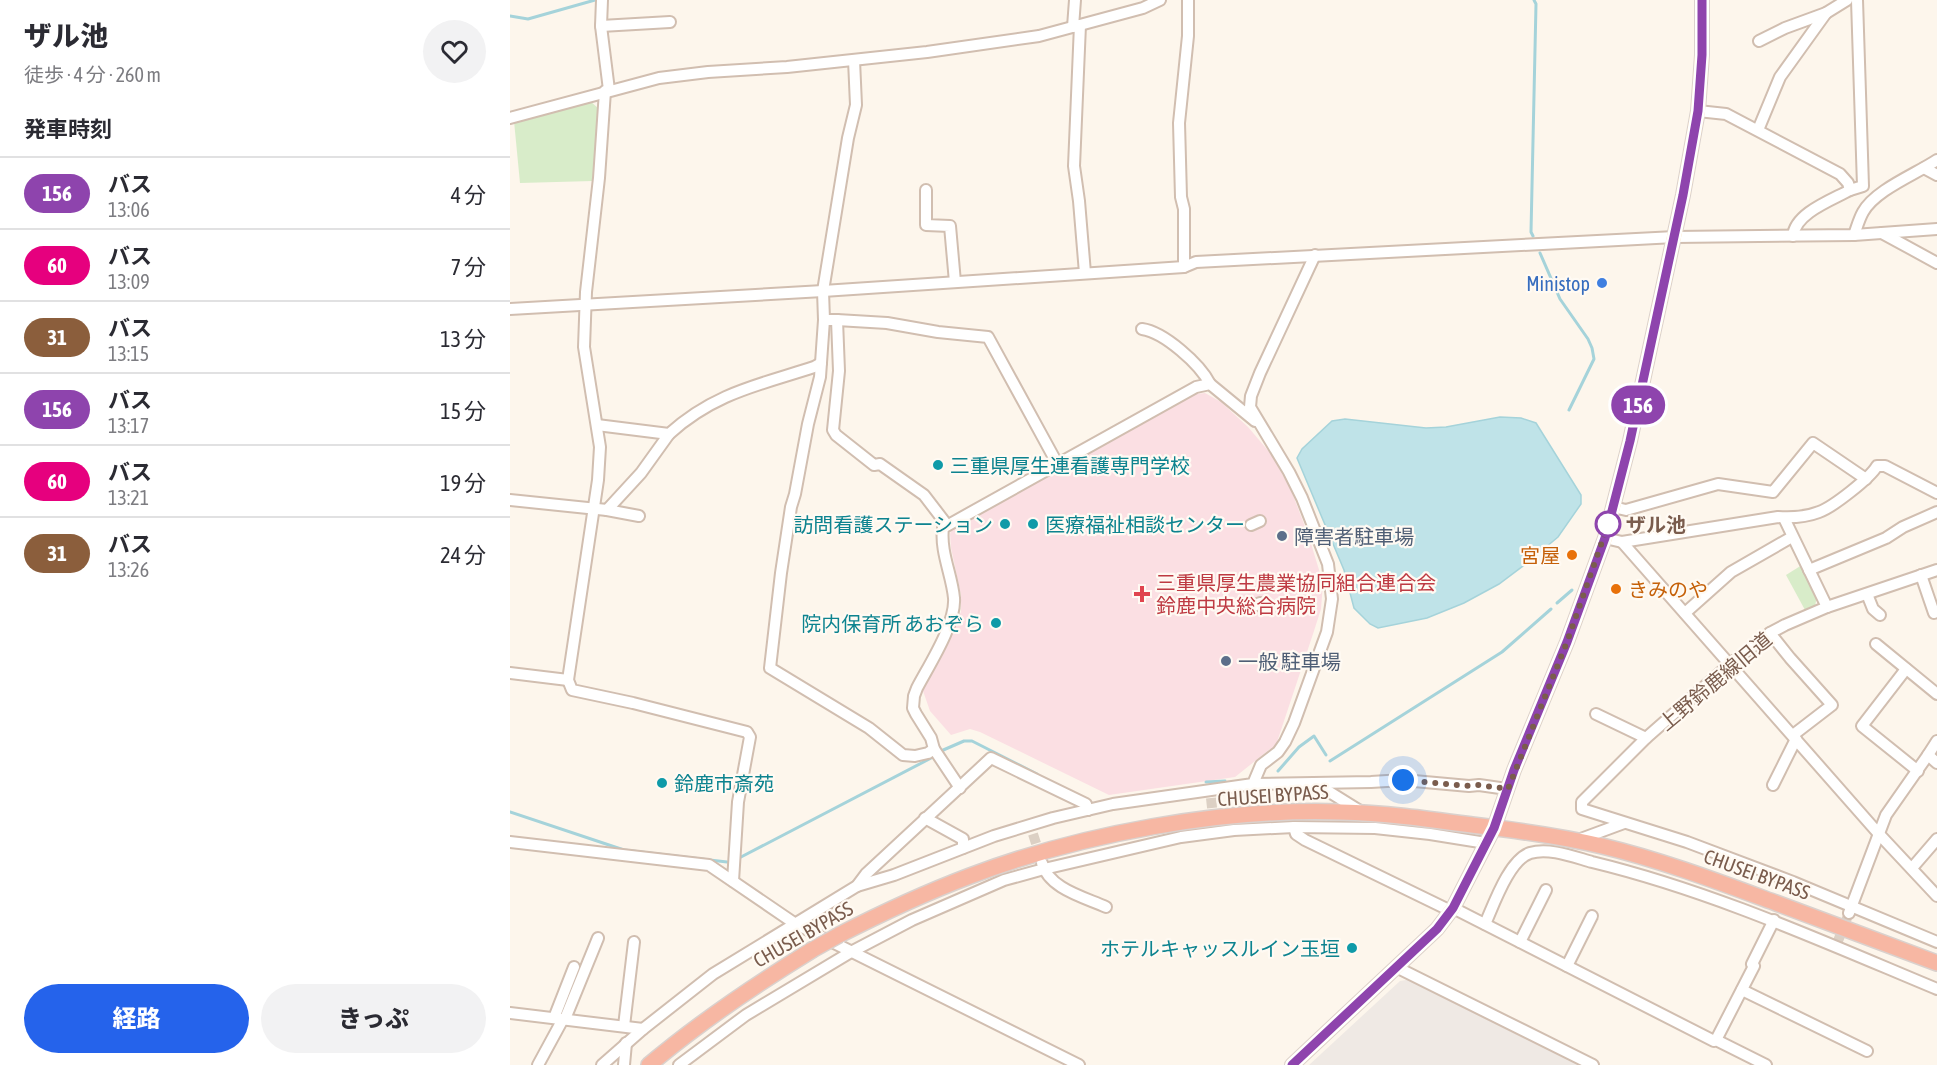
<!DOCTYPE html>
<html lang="ja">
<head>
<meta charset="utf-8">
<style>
  body { margin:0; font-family:"Asap Condensed","Noto Sans JP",sans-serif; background:#f2f2f3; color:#2b2b33; height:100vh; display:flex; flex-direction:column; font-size:22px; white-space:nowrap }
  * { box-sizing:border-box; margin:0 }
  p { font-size:20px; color:#7c7c81 }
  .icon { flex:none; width:33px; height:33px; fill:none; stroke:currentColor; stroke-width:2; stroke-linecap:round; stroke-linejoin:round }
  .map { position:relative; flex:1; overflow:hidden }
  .details { display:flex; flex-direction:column; background:#fff; width:510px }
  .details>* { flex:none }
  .badge { padding:0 12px; border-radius:20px; font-size:21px; line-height:39px }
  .you { position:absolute; width:30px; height:30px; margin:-15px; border:4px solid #fff; border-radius:50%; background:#1a73e8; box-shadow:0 0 0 9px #1a73e833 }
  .map>.badge { position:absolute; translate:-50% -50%; box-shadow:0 0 0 3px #fff }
  h2 { padding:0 24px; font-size:22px; line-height:54px }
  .round { display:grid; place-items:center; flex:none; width:63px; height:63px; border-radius:32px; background:#f2f2f3 }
  .overview { display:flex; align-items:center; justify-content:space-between; height:102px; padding:0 24px }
  h1 { font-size:28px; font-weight:800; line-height:45px }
  .button { display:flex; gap:12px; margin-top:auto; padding:12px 24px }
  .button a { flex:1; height:69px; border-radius:36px; background:#2563eb; color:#fff; font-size:24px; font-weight:800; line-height:69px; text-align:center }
  .button a+a { background:#f2f2f3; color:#2b2b33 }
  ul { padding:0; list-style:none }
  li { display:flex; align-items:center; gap:18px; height:72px; padding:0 24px; border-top:2px solid #e1e1e2 }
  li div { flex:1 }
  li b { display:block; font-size:22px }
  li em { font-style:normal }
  li .badge { min-width:66px; font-weight:700; text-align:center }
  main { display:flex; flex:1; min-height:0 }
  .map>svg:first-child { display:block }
</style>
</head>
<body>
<main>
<section class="details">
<div class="overview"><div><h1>ザル池</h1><p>徒歩 · 4 分 · 260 m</p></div><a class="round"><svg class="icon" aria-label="heart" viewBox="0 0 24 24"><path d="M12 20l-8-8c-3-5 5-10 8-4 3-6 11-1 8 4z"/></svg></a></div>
<h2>発車時刻</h2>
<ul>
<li><span class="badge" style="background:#8e44ad;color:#fff">156</span><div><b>バス</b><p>13:06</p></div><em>4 分</em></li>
<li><span class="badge" style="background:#e6007e;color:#fff">60</span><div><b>バス</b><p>13:09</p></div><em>7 分</em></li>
<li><span class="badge" style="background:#8b5e3c;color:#fff">31</span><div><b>バス</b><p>13:15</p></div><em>13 分</em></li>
<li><span class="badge" style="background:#8e44ad;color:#fff">156</span><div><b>バス</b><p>13:17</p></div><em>15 分</em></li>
<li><span class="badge" style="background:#e6007e;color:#fff">60</span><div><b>バス</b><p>13:21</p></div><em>19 分</em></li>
<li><span class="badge" style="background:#8b5e3c;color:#fff">31</span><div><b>バス</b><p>13:26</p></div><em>24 分</em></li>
</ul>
<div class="button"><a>経路</a><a>きっぷ</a></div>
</section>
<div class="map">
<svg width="1427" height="1065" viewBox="0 0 1427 1065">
  <rect width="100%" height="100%" fill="#fdf6ec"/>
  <!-- industrial -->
  <polygon fill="#efe9e4" points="902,979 1074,1065 799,1065 890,981"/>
  <!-- medical -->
  <polygon fill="#fbdfe3" points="695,393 711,402 738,427 761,454 781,490 799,537 813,583 811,609 803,634 765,748 763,750 760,749 725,777 599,795 470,732 460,729 441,735 420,711 412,688 451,612 451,595 441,548 440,534 442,528 666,405 686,394"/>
  <!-- green -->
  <g fill="#d8ecc9">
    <polygon points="80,101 89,109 83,181 10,183 4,121"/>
    <polygon points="1292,565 1307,595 1305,607 1295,610 1276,575"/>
  </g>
  <!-- water -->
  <polygon fill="#bfe3e8" stroke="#a5d3da" stroke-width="1.5" points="990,417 1011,418 1026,423 1071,495 1071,504 1048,537 1017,563 989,584 954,603 917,618 868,628 860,624 844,608 834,570 787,458 792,449 822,421 835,419 916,428 936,427"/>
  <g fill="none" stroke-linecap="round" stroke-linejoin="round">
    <!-- stream -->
    <g stroke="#a5d3da" stroke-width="3">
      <polyline points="0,16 18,19 85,0"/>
      <polyline points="1023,236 1021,232 1026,4 1024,0"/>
      <polyline points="1030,253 1050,299 1078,339 1082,348 1084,359 1059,410"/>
      <polyline points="1047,603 1062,590"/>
      <polyline points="431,751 454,741 462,741 527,774"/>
      <polyline points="820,761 992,652 1041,609"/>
      <polyline points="768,771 789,747 804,736 816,755"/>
      <polyline points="696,782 715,781"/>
      <polyline points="0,812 114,850 217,862"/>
      <polyline points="231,857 425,756"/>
    </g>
    <!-- minor-tunnel -->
    <g stroke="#dcd0c4" stroke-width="10" stroke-dasharray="10 5" stroke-linecap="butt">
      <polyline points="701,798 704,826"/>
      <polyline points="523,834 531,859"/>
      <polyline points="1328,941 1339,913"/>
    </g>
    <!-- minor casing -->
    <g stroke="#d1beb0" stroke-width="14">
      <g id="minor">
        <polyline points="92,0 91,26 99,90"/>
        <polyline points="570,25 564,166 569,201 575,273"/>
        <polyline points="91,26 160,22"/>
        <polyline points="563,27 565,0"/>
        <polyline points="1249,41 1275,28 1316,13 1337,0"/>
        <polyline points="344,60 346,105 338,138 313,291 314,320 327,320 329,371 323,430 326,435 364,465 370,464 414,495 437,525"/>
        <polyline points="95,91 89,178 76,292 74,347 90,447 88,480 58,680 62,690 123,703 237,732 240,737 228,802 223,881"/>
        <polyline points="1188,111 1216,114 1330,174 1338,183 1340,190 1353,186 1347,0"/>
        <polyline points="0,118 149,78 198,72 277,67 417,52 529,36 633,8 650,0"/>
        <polyline points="1248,130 1270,77 1316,13"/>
        <polyline points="1414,168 1427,175"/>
        <polyline points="416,190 416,225 440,226 445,282"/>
        <polyline points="1372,233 1427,263"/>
        <path d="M1344 235C1347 227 1349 219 1353 212 1365 190 1406 174 1427 160"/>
        <path d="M1283 236C1285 213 1322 200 1340 190"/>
        <polyline points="674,267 674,209 671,197 669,123 678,36 678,0"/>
        <polyline points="0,309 313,291 674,267 686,262 1165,237 1344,235 1427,229"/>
        <polyline points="314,320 310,377 298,424 285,494 281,507 271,573 260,668 359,728 393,755 405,756 418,753 424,749"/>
        <polyline points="327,320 377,323 428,332 478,337 548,465"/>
        <path d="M632 329C654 332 690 364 700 384"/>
        <path d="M87 425 159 434C204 393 249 385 304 367L311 363"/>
        <polyline points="0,500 97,510 129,516"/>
        <polyline points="1103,507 1116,510 1208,484 1263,492 1303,443 1356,479"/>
        <polyline points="97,510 131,473 159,434"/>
        <polyline points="1274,518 1317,607"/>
        <polyline points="741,525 750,521"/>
        <path d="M1095 538 1112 542 1268 517C1282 518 1296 517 1309 512 1323 507 1360 478 1367 466H1375L1427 493"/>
        <polyline points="1112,542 1368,833 1427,896"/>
        <polyline points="1299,570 1376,538 1393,527 1427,512"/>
        <polyline points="1427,570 1317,607 1275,625 1260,633 1219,665 1136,738 1072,802 1072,809 1177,842 1283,882 1427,942"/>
        <polyline points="1411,575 1424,613"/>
        <polyline points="1357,594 1363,609 1370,615"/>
        <polyline points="744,606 750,603"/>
        <polyline points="1175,613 1221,572 1282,537"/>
        <polyline points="1260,633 1280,658 1322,705 1283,735"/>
        <polyline points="1366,644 1427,694"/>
        <polyline points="1396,669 1352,726 1408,771"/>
        <polyline points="0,673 58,680"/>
        <polyline points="1086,714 1136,738"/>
        <polyline points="1418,755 1427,741"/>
        <polyline points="805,783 850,811"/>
        <polyline points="743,784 861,782 893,780 959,786 969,785 997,789"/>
        <polyline points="1263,785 1286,739"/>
        <path d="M450 788 424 749 421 738 406 714 403 708 404 696 407 688C419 665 446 624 444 598 442 575 430 552 433 528L686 387 700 384 745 421"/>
        <polyline points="415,818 453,839 453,848"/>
        <polyline points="784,827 786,834 795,840 941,911"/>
        <polyline points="1068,840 1114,823"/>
        <polyline points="0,842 199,865 284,923 569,1065"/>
        <path d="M532 863C539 889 574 897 596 907"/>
        <polyline points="1402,868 1427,839"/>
        <polyline points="347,886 384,875 484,836 543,818 603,804 743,784 751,765 768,752 775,742 784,723 817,632 822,599 818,564 792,498 779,472 740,407 741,396 750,373 805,255"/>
        <polyline points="943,908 1204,1041 1206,1040 1256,1065"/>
        <polyline points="1339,913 1376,815 1418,755 1427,763"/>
        <path d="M975 924C984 904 999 860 1020 853 1039 847 1064 857 1082 862 1202 891 1314 942 1427 989"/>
        <polyline points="1010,942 1036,890"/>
        <polyline points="1057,966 1082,916"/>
        <polyline points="886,967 1083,1065"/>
        <polyline points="1232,990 1357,1051"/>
        <polyline points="0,1013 133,1029"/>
        <polyline points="44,1018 64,967"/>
        <polyline points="55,1019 88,938"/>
        <polyline points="114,1026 124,942"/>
        <polyline points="1206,1040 1244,966 1242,964 1264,920"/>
        <polyline points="28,1065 53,1019"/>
        <polyline points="92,1065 133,1029 203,974 347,886 356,874 481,758 576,804 578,810"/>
        <polyline points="114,1065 116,1043"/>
        <polyline points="169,1065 236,1015 341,952 402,920 494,880 534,869 671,837 724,830 784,827 865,828 920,834 976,843"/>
      </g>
    </g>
    <!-- major casing -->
    <g stroke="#dad1cd" stroke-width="16">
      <polyline id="major" points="782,1065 927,929 943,908 984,828 1004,770 1057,642 1095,538 1120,441 1173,195 1188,111 1192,55 1192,0"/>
    </g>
    <!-- highway casing -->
    <g stroke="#dad1cd" stroke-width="18">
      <g id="highway">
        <path d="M329 935C372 913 415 893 460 876 570 834 713 808 831 812 875 813 918 819 962 825 1005 830 1049 836 1092 846 1151 860 1209 882 1266 903 1320 923 1373 943 1427 963"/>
        <path d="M139 1065C190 1022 245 985 302 950"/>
      </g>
    </g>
    <!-- minor -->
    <use href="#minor" stroke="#fff" stroke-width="10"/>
    <!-- major -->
    <use href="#major" stroke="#fbd9a5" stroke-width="14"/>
    <!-- highway -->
    <use href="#highway" stroke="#f7b7a3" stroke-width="15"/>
    <!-- highway-bridge casing -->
    <g stroke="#dad1cd" stroke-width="18" stroke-linecap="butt">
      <polyline id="highway-bridge" points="302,950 329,935"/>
    </g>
    <!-- highway-bridge -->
    <use href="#highway-bridge" stroke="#f7b7a3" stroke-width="15"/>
  </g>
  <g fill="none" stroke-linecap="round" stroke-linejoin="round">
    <!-- line casing -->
    <g stroke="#fff" stroke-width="14">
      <polyline id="line" points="782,1065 927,929 943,908 984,828 1004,770 1057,642 1095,538 1120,441 1173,195 1188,111 1192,55 1192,0"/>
    </g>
    <!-- line -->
    <use href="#line" stroke="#8e44ad" stroke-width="9"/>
    <!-- walk -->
    <polyline stroke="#7a5c4d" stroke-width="6" stroke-dasharray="0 10.8" points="893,780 959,786 969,785 998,789 1057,642 1099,522 1098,524"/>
  </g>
  <!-- markers -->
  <circle fill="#3f7fe0" stroke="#fffaf3" stroke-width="2" cx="1092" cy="283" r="6"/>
  <g fill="#0f9aa8" stroke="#fffaf3" stroke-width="2">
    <circle cx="428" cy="465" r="6"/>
    <circle cx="495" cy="524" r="6"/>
    <circle cx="523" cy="524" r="6"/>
    <circle cx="486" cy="623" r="6"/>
    <circle cx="152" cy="783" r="6"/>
    <circle cx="842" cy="948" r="6"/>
  </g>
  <circle fill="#fff" stroke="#8e44ad" stroke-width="3" cx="1098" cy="524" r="12"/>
  <g fill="#5c6f8a" stroke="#fffaf3" stroke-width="2">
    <circle cx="772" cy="536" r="6"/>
    <circle cx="716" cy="661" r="6"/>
  </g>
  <g fill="#e8710a" stroke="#fffaf3" stroke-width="2">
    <circle cx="1062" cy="555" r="6"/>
    <circle cx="1106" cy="589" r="6"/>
  </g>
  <path fill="#e0444e" stroke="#fffaf3" stroke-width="2" d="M629 585h6v6h6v6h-6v6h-6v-6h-6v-6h6z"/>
  <g text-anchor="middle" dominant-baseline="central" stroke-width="4.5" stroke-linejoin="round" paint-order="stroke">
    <!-- shop labels -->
    <g font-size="20" fill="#366cbe" stroke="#fffaf3" text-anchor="end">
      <text x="1080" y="283">Ministop</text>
    </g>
    <!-- culture labels -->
    <g font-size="20" fill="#0d838f" stroke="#fffaf3" text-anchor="start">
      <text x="440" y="465">三重県厚生連看護専門学校</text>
      <text x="483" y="524" text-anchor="end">訪問看護ステーション</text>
      <text x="535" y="524">医療福祉相談センター</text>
      <text x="474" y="623" text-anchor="end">院内保育所 あおぞら</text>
      <text x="164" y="783">鈴鹿市斎苑</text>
      <text x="830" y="948" text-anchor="end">ホテルキャッスルイン玉垣</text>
    </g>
    <!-- stop labels -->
    <g font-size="20" font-weight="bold" fill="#7a5c4d" stroke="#fffaf3" text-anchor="start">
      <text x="1116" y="524">ザル池</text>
    </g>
    <!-- service labels -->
    <g font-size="20" fill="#4e5e75" stroke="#fffaf3" text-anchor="start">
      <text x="784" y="536">障害者駐車場</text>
      <text x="728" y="661">一般 駐車場</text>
    </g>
    <!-- food labels -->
    <g font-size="20" fill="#c56008" stroke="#fffaf3" text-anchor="end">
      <text x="1050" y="555">宮屋</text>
      <text x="1118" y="589" text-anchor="start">きみのや</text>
    </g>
    <!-- health labels -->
    <g font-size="20" fill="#be3a42" stroke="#fffaf3" text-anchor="start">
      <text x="646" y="582">三重県厚生農業協同組合連合会<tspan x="646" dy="23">鈴鹿中央総合病院</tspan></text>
    </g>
    <!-- street labels -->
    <g font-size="20" fill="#7a5c4d" stroke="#fffaf3">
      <text transform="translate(1205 681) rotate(-40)">上野鈴鹿線旧道</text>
      <text transform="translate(763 795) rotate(-4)">CHUSEI BYPASS</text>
      <text transform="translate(1247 874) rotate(20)">CHUSEI BYPASS</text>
      <text transform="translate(293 934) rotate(-30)">CHUSEI BYPASS</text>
    </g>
  </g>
</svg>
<div class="you" style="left:893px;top:780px"></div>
<b class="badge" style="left:1128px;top:405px;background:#8e44ad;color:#fff">156</b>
</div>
</main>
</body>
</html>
